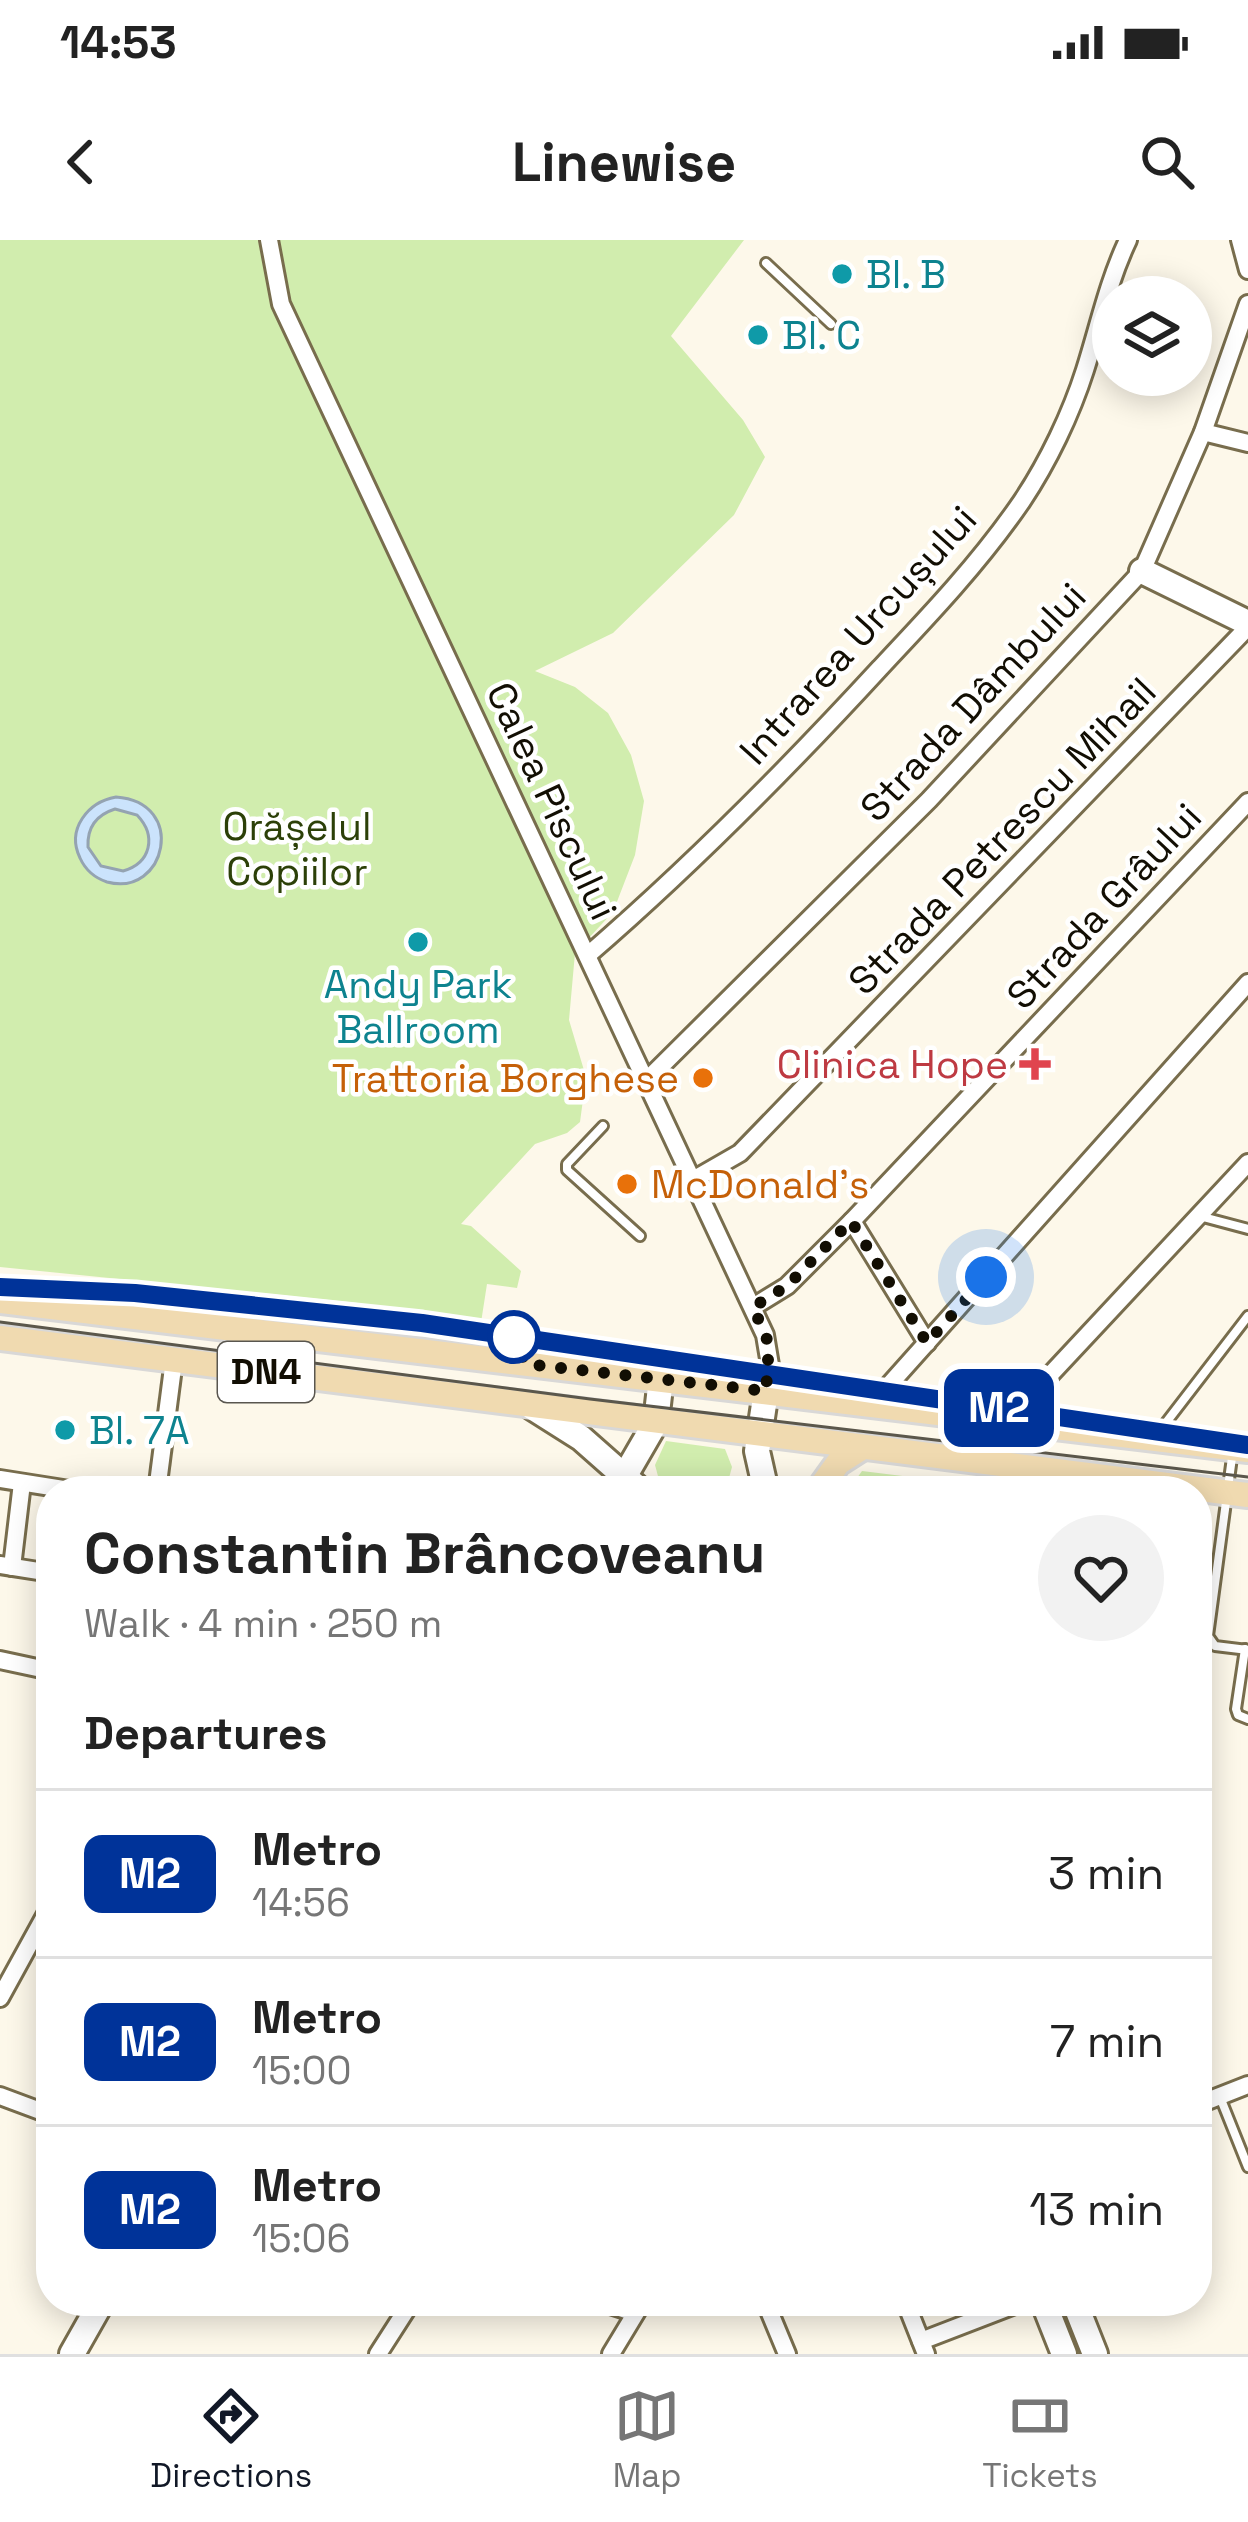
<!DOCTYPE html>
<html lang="en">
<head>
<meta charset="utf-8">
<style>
  body { margin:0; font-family:"Space Grotesk",sans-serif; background:#f2f2f2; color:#222; height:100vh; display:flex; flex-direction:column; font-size:45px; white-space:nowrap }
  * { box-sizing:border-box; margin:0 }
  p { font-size:39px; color:#767676 }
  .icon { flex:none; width:66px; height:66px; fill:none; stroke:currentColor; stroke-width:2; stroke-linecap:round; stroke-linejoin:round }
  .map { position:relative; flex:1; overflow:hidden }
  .details { position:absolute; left:36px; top:1236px; width:1176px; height:840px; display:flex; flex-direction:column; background:#fff; border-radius:48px; box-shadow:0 6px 30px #0003 }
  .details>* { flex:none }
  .badge { padding:0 24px; border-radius:18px; font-size:42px; line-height:78px }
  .tools { position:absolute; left:1092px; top:36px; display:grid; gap:24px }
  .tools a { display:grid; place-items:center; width:120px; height:120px; border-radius:50%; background:#fff; box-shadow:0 6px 30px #0003; font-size:60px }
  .you { position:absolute; width:60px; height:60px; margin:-30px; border:9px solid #fff; border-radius:50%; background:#1a73e8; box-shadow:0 0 0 18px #1a73e833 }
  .map>.badge { position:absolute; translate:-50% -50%; box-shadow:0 0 0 6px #fff }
  h2 { padding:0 48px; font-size:45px; line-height:108px }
  .round { display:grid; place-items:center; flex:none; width:126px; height:126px; border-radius:63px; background:#f2f2f2 }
  .head { display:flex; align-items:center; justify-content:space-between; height:204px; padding:0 48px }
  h1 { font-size:57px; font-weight:700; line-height:90px }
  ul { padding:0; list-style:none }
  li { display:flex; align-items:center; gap:36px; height:168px; padding:0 48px; border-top:3px solid #e0e0e0 }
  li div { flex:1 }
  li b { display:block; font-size:45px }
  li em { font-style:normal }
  li .badge { min-width:132px; font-weight:700; text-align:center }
  .status { display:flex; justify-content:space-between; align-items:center; height:84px; padding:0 60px; background:#fff; direction:ltr }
  .status svg { height:33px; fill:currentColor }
  header { display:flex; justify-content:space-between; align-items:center; height:156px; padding:0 48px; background:#fff; font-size:54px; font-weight:700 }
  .dock { display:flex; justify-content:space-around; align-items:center; height:168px; border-top:3px solid #e0e0e0; background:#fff; font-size:33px; color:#767676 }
  .dock a { display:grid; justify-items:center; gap:6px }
  .dock .on { color:#111827 }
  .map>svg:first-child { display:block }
</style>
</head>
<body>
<div class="status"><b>14:53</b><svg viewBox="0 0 49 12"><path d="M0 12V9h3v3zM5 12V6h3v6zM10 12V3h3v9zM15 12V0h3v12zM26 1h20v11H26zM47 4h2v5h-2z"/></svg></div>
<header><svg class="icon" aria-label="back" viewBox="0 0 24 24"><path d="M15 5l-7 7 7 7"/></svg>Linewise<svg class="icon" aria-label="search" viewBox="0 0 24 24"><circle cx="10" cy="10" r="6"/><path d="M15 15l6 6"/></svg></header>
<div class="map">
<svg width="1248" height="2114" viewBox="0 0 1248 2114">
  <rect width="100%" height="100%" fill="#fdf8ea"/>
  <!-- green -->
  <g fill="#d1edae">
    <polygon points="0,0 744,0 671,96 743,180 765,217 734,275 613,393 535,431 575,447 608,473 631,515 644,561 635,615 613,672 575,713 569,780 586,837 580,882 567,893 535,904 461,984 471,986 521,1031 517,1048 487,1044 480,1089 358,1073 358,1063 0,1027"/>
    <polygon points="666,1201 725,1209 732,1227 726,1249 662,1251 655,1225"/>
    <polygon points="862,1231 1025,1251 858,1251 857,1238"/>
  </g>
  <!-- water -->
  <path fill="#cbe3fc" stroke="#94a3b1" stroke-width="3" fill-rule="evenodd" d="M116 557C188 562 166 658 107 642 95 638 85 629 80 618 66 589 88 562 116 557ZM115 569 137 575C157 596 151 623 123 631L101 626 88 607C87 587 96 575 115 569Z"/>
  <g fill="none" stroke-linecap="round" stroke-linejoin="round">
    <!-- lane casing -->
    <g stroke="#786d4d" stroke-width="14">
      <g id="lane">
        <polyline points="766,23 831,84"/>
        <polyline points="603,886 567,924 567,930 640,996"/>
        <polyline points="1203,977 1248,989"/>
        <polyline points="1158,1193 1248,1076"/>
        <polyline points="1233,1210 1208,1396 1215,1406 1248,1410"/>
        <polyline points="1245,1409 1236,1469 1238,1475 1248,1479"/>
        <polyline points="1220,1857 1248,1927"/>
      </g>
    </g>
    <!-- street casing -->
    <g stroke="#786d4d" stroke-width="22">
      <g id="street">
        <polyline points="269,0 281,64 765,1095 770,1125 766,1151"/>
        <polyline points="1240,0 1248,30"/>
        <polyline points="1203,192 1248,203"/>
        <path d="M588 715C691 626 788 528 880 428 930 375 981 321 1022 261 1048 222 1071 174 1085 130 1099 86 1108 42 1128 0"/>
        <polyline points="646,841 929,560 1142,331 1203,192 1248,64"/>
        <polyline points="693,940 740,913 1248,387"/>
        <polyline points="852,981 927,1103"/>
        <polyline points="753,1067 787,1046 852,981 1248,562"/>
        <polyline points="872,1164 1248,743"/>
        <polyline points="1007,1181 1248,923"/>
        <polyline points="0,1239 76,1251"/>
        <polyline points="157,1251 174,1120"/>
        <polyline points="0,1325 51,1333"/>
        <polyline points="12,1327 22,1243"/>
        <polyline points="0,1420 51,1431"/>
        <polyline points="0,1758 51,1665"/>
        <polyline points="0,1856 51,1875"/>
        <polyline points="1197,1865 1248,1845"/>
        <polyline points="598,2061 635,2073"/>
        <polyline points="765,2061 787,2114"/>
        <polyline points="905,2061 926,2114"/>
        <polyline points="921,2101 1025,2061"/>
        <polyline points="378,2114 412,2061"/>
        <polyline points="611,2114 643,2061"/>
      </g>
    </g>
    <!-- secondary casing -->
    <g stroke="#786d4d" stroke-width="30">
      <g id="secondary">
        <polyline points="1142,331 1248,383"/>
        <polyline points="766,1151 757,1211 766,1251"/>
        <polyline points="532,1167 581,1198 641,1251"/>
        <polyline points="616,1251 656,1182 661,1138"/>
        <polyline points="1043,2061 1064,2114"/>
        <polyline points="1074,2061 1095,2114"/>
        <polyline points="72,2114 102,2061"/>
      </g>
    </g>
    <!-- primary casing -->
    <g stroke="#d9d8d7" stroke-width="30">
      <g id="primary">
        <polyline points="0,1061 1248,1210"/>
        <polyline points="0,1098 1248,1255"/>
        <polyline points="818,1251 838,1223 863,1207"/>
      </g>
    </g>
    <!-- lane -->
    <use href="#lane" stroke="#fff" stroke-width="8"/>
    <!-- street -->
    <use href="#street" stroke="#fff" stroke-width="16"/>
    <!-- secondary -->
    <use href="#secondary" stroke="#fff" stroke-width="24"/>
    <!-- primary -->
    <use href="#primary" stroke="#f0dab0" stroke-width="24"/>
    <!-- tram -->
    <polyline stroke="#5b574b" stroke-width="3" points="0,1082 590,1159 1248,1237"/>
  </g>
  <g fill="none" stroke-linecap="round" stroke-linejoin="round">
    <!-- line casing -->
    <g stroke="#fff" stroke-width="27">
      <polyline id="line" points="0,1047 135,1053 422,1083 1248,1205"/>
    </g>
    <!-- line -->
    <use href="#line" stroke="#039" stroke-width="18"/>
    <!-- walk -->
    <polyline stroke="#120e03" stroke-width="12" stroke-dasharray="0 21.6" points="514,1097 526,1124 766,1151 769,1104 753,1067 787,1046 851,981 927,1103 986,1037"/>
  </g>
  <!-- markers -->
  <g fill="#0f9aa8" stroke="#fff" stroke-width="4.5">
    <circle cx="842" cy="34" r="12"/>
    <circle cx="758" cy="95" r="12"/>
    <circle cx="418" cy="702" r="12"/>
    <circle cx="65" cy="1190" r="12"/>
  </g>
  <path fill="#e0444e" stroke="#fff" stroke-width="4.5" d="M1029 806h12v12h12v12h-12v12h-12v-12h-12v-12h12z"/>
  <g fill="#e8710a" stroke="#fff" stroke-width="4.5">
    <circle cx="703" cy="838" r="12"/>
    <circle cx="627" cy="944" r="12"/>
  </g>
  <circle fill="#fff" stroke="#039" stroke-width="6" cx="514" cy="1097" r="24"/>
  <g text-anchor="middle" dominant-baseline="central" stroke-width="9" stroke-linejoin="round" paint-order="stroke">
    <!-- shield labels -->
    <rect fill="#fff" stroke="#59564f" stroke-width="3" x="218" y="1102" width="96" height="60" rx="9"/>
    <g font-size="36" font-weight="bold" fill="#120e03">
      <text x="266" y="1132">DN4</text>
    </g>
    <!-- culture labels -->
    <g font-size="39" fill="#0d838f" stroke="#fff" text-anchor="start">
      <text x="866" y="34">Bl. B</text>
      <text x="782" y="95">Bl. C</text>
      <text x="418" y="744" text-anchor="middle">Andy Park<tspan x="418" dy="45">Ballroom</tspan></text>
      <text x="89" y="1190">Bl. 7A</text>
    </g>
    <!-- street labels -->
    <g font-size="39" fill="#120e03" stroke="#fff">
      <text transform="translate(858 395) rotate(-48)">Intrarea Urcușului</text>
      <text transform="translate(973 462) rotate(-47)">Strada Dâmbului</text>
      <text transform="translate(552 561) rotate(65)">Calea Piscului</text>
      <text transform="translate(1002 596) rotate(-46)">Strada Petrescu Mihail</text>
      <text transform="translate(1104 666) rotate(-47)">Strada Grâului</text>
    </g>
    <!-- park labels -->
    <g font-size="39" fill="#2c4008" stroke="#fff">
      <text x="297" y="586">Orășelul<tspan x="297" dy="45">Copiilor</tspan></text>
    </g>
    <!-- health labels -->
    <g font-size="39" fill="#be3a42" stroke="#fff" text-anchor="end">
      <text x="1008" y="824">Clinica Hope</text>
    </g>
    <!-- food labels -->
    <g font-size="39" fill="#c56008" stroke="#fff" text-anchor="end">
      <text x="679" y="838">Trattoria Borghese</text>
      <text x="651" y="944" text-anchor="start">McDonald's</text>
    </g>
  </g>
</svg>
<div class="tools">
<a><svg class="icon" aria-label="layers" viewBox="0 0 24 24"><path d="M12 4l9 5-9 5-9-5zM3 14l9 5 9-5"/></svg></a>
</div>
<div class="you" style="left:986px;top:1037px"></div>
<b class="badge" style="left:999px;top:1168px;background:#039;color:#fff">M2</b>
<section class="details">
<div class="head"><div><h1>Constantin Brâncoveanu</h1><p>Walk · 4 min · 250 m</p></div><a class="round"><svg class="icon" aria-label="heart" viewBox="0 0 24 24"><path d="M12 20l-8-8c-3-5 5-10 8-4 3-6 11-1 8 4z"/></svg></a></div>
<h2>Departures</h2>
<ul>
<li><span class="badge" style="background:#039;color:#fff">M2</span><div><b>Metro</b><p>14:56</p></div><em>3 min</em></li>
<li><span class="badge" style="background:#039;color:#fff">M2</span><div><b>Metro</b><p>15:00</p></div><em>7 min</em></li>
<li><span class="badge" style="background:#039;color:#fff">M2</span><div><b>Metro</b><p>15:06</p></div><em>13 min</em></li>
</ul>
</section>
</div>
<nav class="dock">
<a class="on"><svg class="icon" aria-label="directions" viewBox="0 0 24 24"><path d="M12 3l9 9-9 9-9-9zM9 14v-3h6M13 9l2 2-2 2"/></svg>Directions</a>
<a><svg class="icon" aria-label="map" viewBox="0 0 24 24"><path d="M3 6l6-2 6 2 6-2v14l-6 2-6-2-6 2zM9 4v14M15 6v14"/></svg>Map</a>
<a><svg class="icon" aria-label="tickets" viewBox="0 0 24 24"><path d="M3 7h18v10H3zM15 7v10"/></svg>Tickets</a>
</nav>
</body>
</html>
